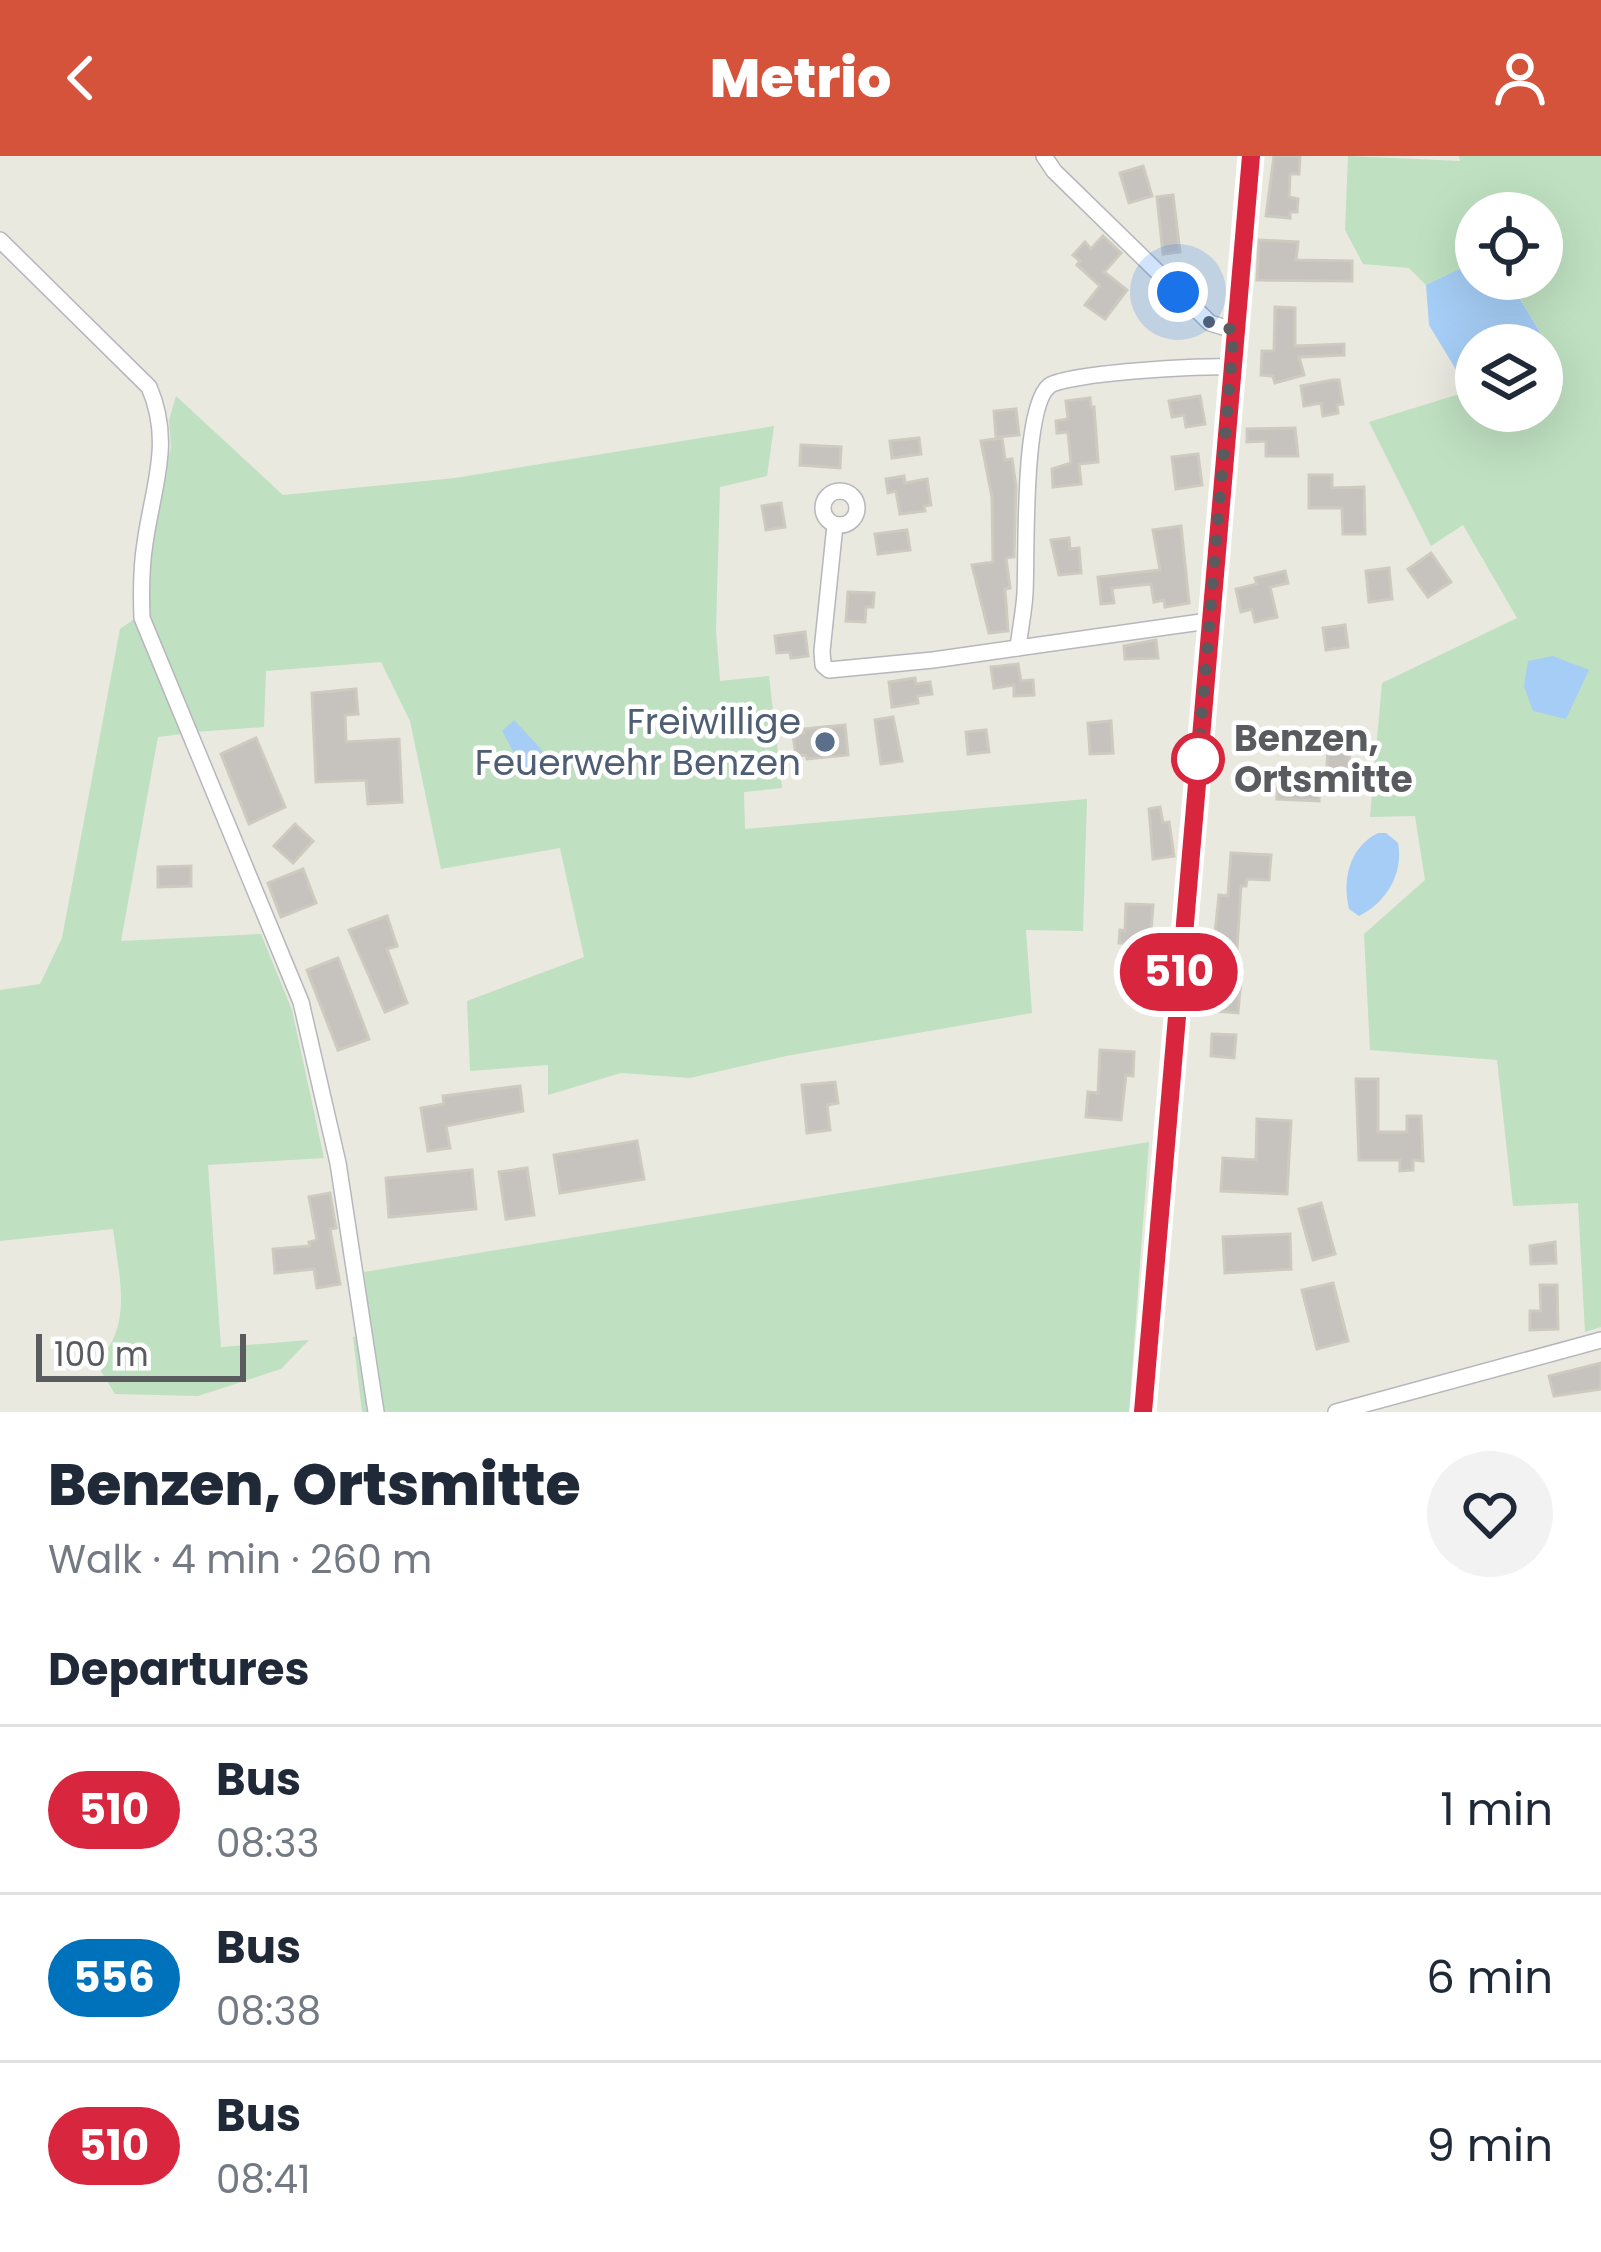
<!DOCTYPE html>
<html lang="en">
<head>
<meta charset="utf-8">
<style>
  body { margin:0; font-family:Poppins,sans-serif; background:#f2f2f3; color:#1f2937; height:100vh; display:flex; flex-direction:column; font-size:45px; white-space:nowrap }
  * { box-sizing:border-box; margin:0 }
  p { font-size:39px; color:#747a83 }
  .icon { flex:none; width:66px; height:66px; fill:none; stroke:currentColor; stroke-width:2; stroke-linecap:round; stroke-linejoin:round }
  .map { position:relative; height:1256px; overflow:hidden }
  .side { display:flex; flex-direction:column; background:#fff; flex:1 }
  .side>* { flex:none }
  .badge { padding:0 24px; border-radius:39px; font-size:42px; line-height:78px }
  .tools { position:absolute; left:1455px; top:36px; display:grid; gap:24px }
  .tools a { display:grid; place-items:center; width:108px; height:108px; border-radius:50%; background:#fff; box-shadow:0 12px 48px #0002; font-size:60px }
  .scale { position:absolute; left:36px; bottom:30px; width:210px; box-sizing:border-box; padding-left:12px; border:6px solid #595b5f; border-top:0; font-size:33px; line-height:42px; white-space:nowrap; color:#595b5f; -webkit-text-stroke:9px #fff; paint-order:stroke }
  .you { position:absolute; width:60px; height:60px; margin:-30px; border:9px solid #fff; border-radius:50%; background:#1a73e8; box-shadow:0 0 0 18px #1a73e833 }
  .map>.badge { position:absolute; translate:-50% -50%; box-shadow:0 0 0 6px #fff }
  h2 { padding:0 48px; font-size:45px; line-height:108px }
  .round { display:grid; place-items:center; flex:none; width:126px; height:126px; border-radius:63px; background:#f2f2f3 }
  .headline { display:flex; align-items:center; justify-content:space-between; height:204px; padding:0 48px }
  h1 { font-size:57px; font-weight:800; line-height:90px }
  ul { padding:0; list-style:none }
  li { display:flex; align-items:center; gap:36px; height:168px; padding:0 48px; border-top:3px solid #e0e1e3 }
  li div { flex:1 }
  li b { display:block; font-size:45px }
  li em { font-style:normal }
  li .badge { min-width:132px; font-weight:700; text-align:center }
  header { display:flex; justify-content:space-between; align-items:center; height:156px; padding:0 48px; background:#d5523b; color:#fff; font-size:54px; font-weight:800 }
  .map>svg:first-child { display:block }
</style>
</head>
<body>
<header><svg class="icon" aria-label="back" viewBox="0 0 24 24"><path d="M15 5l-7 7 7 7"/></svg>Metrio<svg class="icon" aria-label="person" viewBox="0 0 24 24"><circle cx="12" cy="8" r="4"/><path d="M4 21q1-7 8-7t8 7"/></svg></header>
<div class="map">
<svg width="1601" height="1256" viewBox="0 0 1601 1256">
  <rect width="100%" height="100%" fill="#eae9e0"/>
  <!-- green -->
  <g fill="#bfe0c1">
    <polygon points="1348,0 1460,5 1459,0 1601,0 1601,1171 1585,1176 1578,1047 1513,1050 1497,904 1370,894 1364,778 1425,724 1415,660 1370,661 1382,527 1517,462 1463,369 1431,390 1369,266 1469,235 1476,244 1476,255 1542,255 1542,224 1564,215 1508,123 1542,123 1542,57 1476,57 1476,105 1426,129 1409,112 1363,108 1345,74"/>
    <polygon points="176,240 283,339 455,322 774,270 767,320 720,331 716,474 720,525 769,520 782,632 744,636 745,673 1087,643 1083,775 1026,774 1032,857 786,900 690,922 621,917 548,939 548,909 470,915 467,845 584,801 560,692 441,713 410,565 381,506 266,515 264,571 195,576 147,465 148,389 171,291 169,264"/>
    <path d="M137 461 181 578 158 581 121 785 261 778 292 854 324 1002 208 1009 221 1191 309 1184 281 1213 198 1240 115 1238 96 1207C134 1170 119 1122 113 1073L0 1085V834L40 828 62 782 120 473Z"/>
    <polygon points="1149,986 1129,1256 362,1256 353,1181 372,1179 364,1116"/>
  </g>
  <!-- water -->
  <g fill="#a5cdf5">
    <polygon points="1476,105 1476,123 1508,123 1564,216 1542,224 1542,189 1476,189 1476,244 1469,235 1429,169 1426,129"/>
    <polygon points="1553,500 1589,514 1566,563 1533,555 1524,530 1528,505"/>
    <polygon points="514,564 542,594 544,607 524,615 502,575"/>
    <path d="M1378 677H1386L1398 687C1404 717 1386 747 1359 760L1349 753C1342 723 1349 692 1378 677Z"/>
  </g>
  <!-- building -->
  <g fill="#c6c2bd" stroke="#cecabf" stroke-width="3">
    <polygon points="1274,0 1300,0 1299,18 1290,18 1289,41 1298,43 1297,56 1290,56 1290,62 1266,60"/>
    <polygon points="1143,10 1152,40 1129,47 1120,17"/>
    <polygon points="1173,39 1180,96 1163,98 1157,41"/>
    <polygon points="1103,80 1121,97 1104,116 1127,134 1105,163 1085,149 1100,130 1077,109 1080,105 1073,99 1085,86 1091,93"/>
    <polygon points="1259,84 1298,86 1296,104 1352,105 1352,125 1257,124"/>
    <polygon points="1275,151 1295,152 1295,190 1344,188 1344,199 1299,201 1304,219 1275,227 1273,220 1261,219 1262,195 1274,195"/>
    <polygon points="1333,224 1339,224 1343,248 1337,249 1338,257 1323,260 1321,247 1304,250 1301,230"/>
    <polygon points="1200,240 1205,268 1186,271 1184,259 1172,261 1169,245"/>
    <polygon points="1090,242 1091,251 1094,251 1098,306 1079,308 1081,328 1053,331 1052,313 1071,307 1068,276 1057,277 1056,265 1068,263 1066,245"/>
    <polygon points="1016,253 1019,279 996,281 994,255"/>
    <polygon points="1295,272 1298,300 1266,300 1266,285 1247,286 1247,273"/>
    <polygon points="919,282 921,298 892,302 890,285"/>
    <polygon points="1002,282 1005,304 1012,303 1016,330 1014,401 1006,402 1010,432 1005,433 1008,475 989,477 972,409 993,406 992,341 981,285"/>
    <polygon points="801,289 841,291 840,312 800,309"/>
    <polygon points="1198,298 1202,329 1176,333 1172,301"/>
    <polygon points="1309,319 1332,319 1332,332 1364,331 1365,378 1343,378 1342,352 1309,352"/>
    <polygon points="904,320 905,327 927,323 931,349 924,350 925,355 900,358 896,335 888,337 886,323"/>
    <polygon points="781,347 785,371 766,374 762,350"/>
    <polygon points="1181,370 1189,447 1165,451 1164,444 1154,446 1151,428 1112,432 1114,447 1101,448 1098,421 1160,414 1153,374"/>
    <polygon points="907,374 910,394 878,398 875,378"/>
    <polygon points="1069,382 1070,393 1079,392 1081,417 1059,419 1051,384"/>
    <polygon points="1431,397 1451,426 1428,441 1408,413"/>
    <polygon points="1389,412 1392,443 1369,446 1366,415"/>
    <polygon points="1285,415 1288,427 1270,431 1277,461 1255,466 1252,453 1241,456 1236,433 1257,428 1255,422"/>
    <polygon points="848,436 874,437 873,451 866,451 865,466 846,465"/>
    <polygon points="1345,469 1348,491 1326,494 1323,472"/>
    <polygon points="805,476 808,500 791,502 790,496 777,497 775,480"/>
    <polygon points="1156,484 1158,502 1125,503 1124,490"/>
    <polygon points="1018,508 1021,525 1033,524 1034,539 1014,540 1014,529 994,532 991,511"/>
    <polygon points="915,522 916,528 930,526 932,538 917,540 918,547 892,551 889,526"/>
    <polygon points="356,533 358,558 345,559 346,586 399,583 402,646 368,648 366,624 316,626 312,537"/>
    <polygon points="893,561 902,605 881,608 875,564"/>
    <polygon points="1111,565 1113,597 1090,598 1088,567"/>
    <polygon points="845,569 848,599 807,603 806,599 796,600 793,579 804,577 803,573"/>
    <polygon points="986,574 989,596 968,598 966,576"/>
    <polygon points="256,582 285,651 249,668 221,598"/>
    <polygon points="1328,591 1350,592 1348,630 1326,629"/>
    <polygon points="1278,620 1320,622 1319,645 1277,643"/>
    <polygon points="1160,651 1163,667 1169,666 1174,700 1153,703 1149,653"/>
    <polygon points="295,668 313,685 293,707 274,690"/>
    <polygon points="1231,697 1271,699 1269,724 1247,723 1246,730 1241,730 1236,808 1212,806 1219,739 1228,740"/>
    <polygon points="191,710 191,730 158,731 158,711"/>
    <polygon points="303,713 316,747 281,761 268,727"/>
    <polygon points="1126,748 1153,749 1150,788 1119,787 1120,774 1125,775"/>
    <polygon points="387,760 397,790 387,793 407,847 385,856 349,774"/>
    <polygon points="1143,788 1161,789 1159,811 1154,811 1153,842 1125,840 1126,810 1142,810"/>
    <polygon points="338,802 369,883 338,894 307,814"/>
    <polygon points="1226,810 1242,811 1238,857 1214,855 1216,830 1224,830"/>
    <polygon points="1212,878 1236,879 1234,902 1211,900"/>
    <polygon points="1100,894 1134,896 1133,920 1126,919 1121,964 1086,961 1088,936 1098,937"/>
    <polygon points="1356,923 1378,923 1378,976 1407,976 1407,960 1421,960 1423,1005 1413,1004 1413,1014 1400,1015 1400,1004 1359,1004"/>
    <polygon points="835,926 838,947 827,949 830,974 807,977 802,929"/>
    <polygon points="520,930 523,955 446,970 450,992 428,995 421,952 444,948 443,940"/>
    <polygon points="1257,963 1291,965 1287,1038 1221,1035 1223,1002 1256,1004"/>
    <polygon points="637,985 644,1023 560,1037 554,999"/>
    <polygon points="527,1012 534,1059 506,1063 499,1016"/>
    <polygon points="472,1014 476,1053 389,1061 386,1022"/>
    <polygon points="330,1037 336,1072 330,1073 340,1128 317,1132 314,1113 275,1117 273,1093 310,1090 309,1086 317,1084 309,1041"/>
    <polygon points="1321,1047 1335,1098 1313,1104 1299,1053"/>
    <polygon points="1290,1078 1291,1113 1225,1117 1223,1081"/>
    <polygon points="1555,1086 1556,1107 1531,1108 1530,1090"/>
    <polygon points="1333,1127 1348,1185 1317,1193 1302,1134"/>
    <polygon points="1540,1129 1557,1129 1558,1173 1530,1174 1530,1155 1541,1155"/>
    <polygon points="1601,1207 1601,1233 1554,1240 1549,1220"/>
  </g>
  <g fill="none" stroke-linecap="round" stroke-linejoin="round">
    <!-- minor casing -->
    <g stroke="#b6b7bc" stroke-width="18">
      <g id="minor">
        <polyline points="1044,0 1054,15 1210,167 1233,174"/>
        <path d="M0 84 149 231C173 286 153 330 145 387 141 412 141 437 142 462L301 846 338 1007 376 1256"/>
        <circle cx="840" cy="352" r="17"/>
        <polyline points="835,369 822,495 823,509 829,514 933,504 1208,465"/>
        <path d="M1018 492C1020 474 1024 455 1025 437 1027 399 1022 252 1049 230 1065 217 1205 209 1231 211"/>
        <polyline points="1336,1256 1601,1184"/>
      </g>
    </g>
    <!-- tertiary casing -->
    <g stroke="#b6b7bc" stroke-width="21">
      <polyline id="tertiary" points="1143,1256 1251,0"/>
    </g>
    <!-- minor -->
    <use href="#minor" stroke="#fff" stroke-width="15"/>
    <!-- tertiary -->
    <use href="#tertiary" stroke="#fff" stroke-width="18"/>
  </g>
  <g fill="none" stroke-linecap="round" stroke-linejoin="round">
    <!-- line casing -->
    <g stroke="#fff" stroke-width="27">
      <polyline id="line" points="1143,1256 1251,0"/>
    </g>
    <!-- line -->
    <use href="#line" stroke="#d7263d" stroke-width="18"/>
    <!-- walk -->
    <polyline stroke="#595b5f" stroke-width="12" stroke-dasharray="0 21.6" points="1178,136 1210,167 1234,174 1196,627 1198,603"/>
  </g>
  <!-- markers -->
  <circle fill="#5c6f8a" stroke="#fff" stroke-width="4.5" cx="825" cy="586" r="12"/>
  <circle fill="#fff" stroke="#d7263d" stroke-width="6" cx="1198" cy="603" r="24"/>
  <g text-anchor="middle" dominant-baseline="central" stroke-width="9" stroke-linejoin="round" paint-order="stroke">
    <!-- service labels -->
    <g font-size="36" fill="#4e5e75" stroke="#fff" text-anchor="end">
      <text x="801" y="565">Freiwillige<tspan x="801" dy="41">Feuerwehr Benzen</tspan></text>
    </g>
    <!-- stop labels -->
    <g font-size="36" font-weight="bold" fill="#595b5f" stroke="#fff" text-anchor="start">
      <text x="1234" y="582">Benzen,<tspan x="1234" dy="41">Ortsmitte</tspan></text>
    </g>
  </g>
</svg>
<div class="tools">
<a><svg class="icon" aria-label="locate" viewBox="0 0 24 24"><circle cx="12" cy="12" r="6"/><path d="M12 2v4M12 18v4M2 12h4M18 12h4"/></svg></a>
<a><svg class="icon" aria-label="layers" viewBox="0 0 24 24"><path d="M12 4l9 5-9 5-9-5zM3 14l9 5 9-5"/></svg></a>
</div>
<div class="scale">100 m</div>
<div class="you" style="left:1178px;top:136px"></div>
<b class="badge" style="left:1179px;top:816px;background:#d7263d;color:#fff">510</b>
</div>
<section class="side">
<div class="headline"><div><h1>Benzen, Ortsmitte</h1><p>Walk · 4 min · 260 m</p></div><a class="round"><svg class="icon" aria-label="heart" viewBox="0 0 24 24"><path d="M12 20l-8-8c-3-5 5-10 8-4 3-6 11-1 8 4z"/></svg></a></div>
<h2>Departures</h2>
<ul>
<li><span class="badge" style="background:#d7263d;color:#fff">510</span><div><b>Bus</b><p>08:33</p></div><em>1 min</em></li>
<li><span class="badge" style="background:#0072bc;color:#fff">556</span><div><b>Bus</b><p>08:38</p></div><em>6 min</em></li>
<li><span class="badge" style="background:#d7263d;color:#fff">510</span><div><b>Bus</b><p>08:41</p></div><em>9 min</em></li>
</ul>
</section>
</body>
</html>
